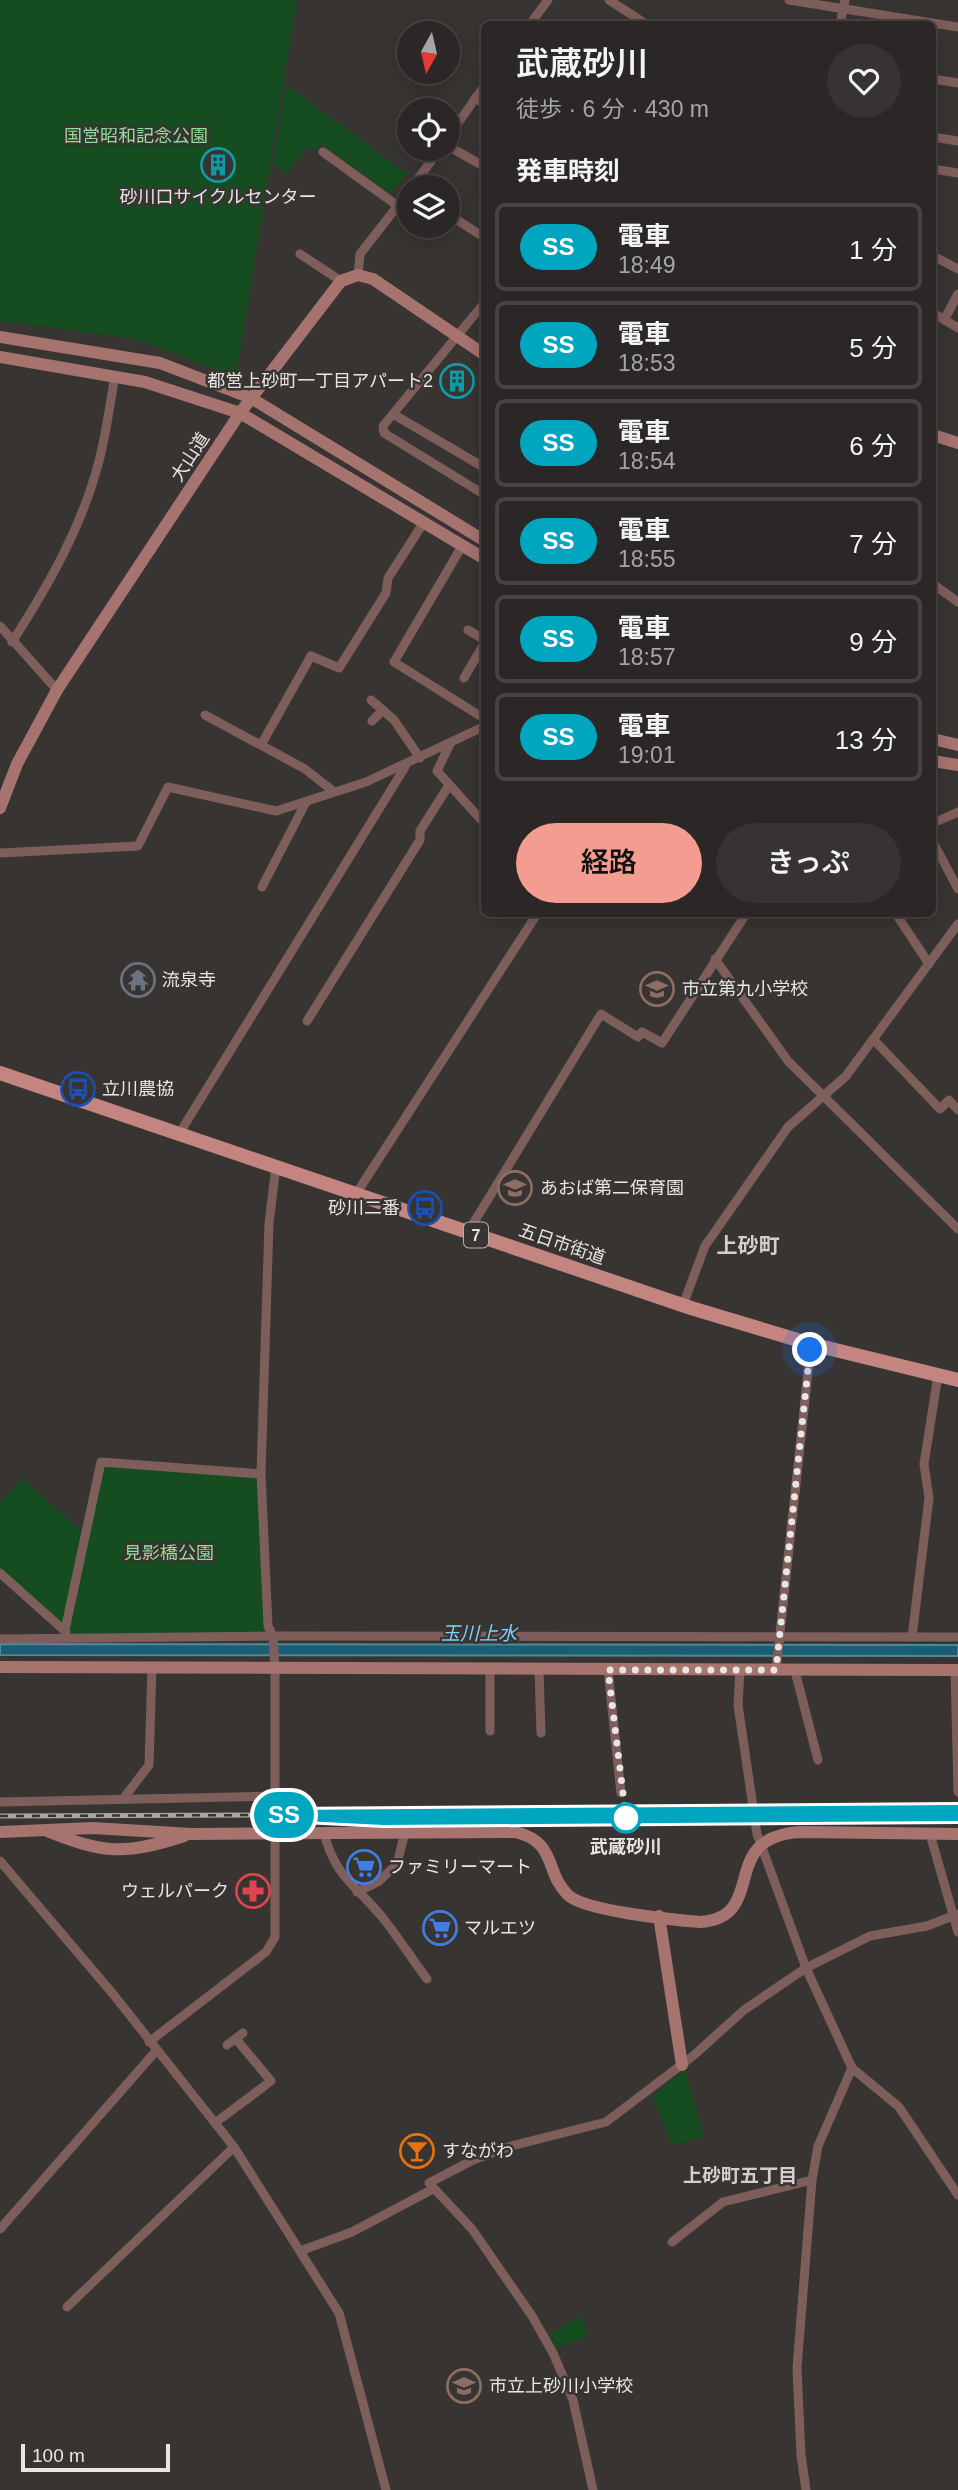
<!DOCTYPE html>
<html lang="ja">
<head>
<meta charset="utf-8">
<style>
  body { margin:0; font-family:Helvetica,"Noto Sans JP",sans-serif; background:#363332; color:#f1f3f6; height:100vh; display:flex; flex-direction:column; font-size:26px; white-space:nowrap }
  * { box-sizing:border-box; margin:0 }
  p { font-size:23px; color:#a5a5a7 }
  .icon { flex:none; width:38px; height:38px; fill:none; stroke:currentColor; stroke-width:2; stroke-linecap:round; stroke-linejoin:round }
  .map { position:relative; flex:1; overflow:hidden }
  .details { position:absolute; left:481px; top:21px; width:455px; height:896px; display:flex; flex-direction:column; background:#2a2726; border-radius:10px; box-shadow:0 4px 18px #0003,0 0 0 2px #464443 }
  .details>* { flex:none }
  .badge { padding:0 14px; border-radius:23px; font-size:24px; line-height:46px }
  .needle { width:46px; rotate:188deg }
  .tools { position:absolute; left:397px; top:21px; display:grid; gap:14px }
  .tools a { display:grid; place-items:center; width:63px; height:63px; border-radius:50%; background:#2a2726; box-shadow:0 4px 18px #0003,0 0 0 2px #464443; font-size:35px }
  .scale { position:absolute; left:21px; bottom:18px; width:149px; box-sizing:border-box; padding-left:7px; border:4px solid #e8e5e4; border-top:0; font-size:19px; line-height:24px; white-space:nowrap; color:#e8e5e4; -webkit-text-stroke:5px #383432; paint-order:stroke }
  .you { position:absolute; width:35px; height:35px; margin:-18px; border:5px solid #fff; border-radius:50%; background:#1a73e8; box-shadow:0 0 0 10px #1a73e833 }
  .map>.badge { position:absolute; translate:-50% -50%; box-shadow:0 0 0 4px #fff }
  h2 { padding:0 35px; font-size:26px; line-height:63px }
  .round { display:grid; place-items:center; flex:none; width:74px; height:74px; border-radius:37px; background:#363332 }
  .overview { display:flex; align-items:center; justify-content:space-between; height:119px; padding:0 35px }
  h1 { font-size:33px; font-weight:600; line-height:52px }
  .button { display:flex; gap:14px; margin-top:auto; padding:14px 35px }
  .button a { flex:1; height:80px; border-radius:42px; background:#f59c90; color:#111; font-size:28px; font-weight:600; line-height:80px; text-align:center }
  .button a+a { background:#363332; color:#f1f3f6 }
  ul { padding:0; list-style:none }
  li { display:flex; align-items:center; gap:21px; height:88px; margin:0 14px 10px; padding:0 21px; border:4px solid #464443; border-radius:10px }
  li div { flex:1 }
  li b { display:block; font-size:26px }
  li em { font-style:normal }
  li .badge { min-width:77px; font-weight:700; text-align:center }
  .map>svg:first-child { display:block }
</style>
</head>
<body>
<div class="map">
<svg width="958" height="2490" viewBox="0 0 958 2490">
  <rect width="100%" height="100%" fill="#383432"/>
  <!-- green -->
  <g fill="#154c20">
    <polygon points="0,0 297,0 236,377 135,339 0,321"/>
    <polygon points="286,84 407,174 391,194 321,144 316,151 308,146 286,174 273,164"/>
    <polygon points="105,1465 256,1475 269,1639 72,1635 0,1569 0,1503 22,1478 86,1535"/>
    <polygon points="685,2069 704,2136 673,2146 652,2097"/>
    <polygon points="581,2316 588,2336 556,2348 549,2334"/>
  </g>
  <!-- water -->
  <polygon fill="#195e75" stroke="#578696" stroke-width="2" points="0,1644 958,1645 958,1656 0,1655"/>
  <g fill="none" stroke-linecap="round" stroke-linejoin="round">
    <!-- street -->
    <g stroke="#7e5e5b" stroke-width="9">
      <polyline points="609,0 646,24"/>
      <polyline points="789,0 958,27"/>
      <polyline points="530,24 548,0"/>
      <polyline points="840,24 845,0"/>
      <polyline points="933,79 958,83"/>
      <polyline points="475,98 485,104"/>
      <polyline points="448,137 485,85"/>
      <polyline points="933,137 958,141"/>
      <polyline points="448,146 485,167"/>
      <polyline points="323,152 398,206"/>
      <polyline points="933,169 958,173"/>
      <polyline points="412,187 440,149"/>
      <polyline points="448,214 485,238"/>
      <polyline points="300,254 341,281"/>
      <polyline points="933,256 958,269"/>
      <polyline points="358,275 360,254 410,190"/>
      <polyline points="485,302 383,426 384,433 485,495"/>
      <polyline points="933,313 958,328"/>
      <polyline points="944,320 958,294"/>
      <polyline points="393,414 485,468"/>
      <polyline points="462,546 394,662 485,719"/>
      <polyline points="933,584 958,602"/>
      <polyline points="0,626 57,690"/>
      <polyline points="468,630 485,640"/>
      <path d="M12 642C48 586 82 527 99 461 106 434 110 404 115 376"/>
      <polyline points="464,678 485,642"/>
      <polyline points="371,700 394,720 420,758"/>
      <polyline points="205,715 305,769 333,791"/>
      <polyline points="372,721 383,710"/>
      <polyline points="450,744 437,771 485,824"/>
      <polyline points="261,745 311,656 339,668 386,593 388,578 424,522"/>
      <polyline points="933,823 958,812"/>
      <polyline points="933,842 958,889"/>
      <polyline points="0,853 138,846 168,787 276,811 366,782 485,726"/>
      <polyline points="262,887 306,802"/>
      <polyline points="896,914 929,964"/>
      <polyline points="715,959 788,1061 958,1229"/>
      <polyline points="307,1021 420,840 420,831 449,785"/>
      <polyline points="873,1039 940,1109 949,1100 958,1110"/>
      <polyline points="179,1134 405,767"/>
      <polyline points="356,1194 537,914"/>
      <polyline points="468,1232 601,1014 638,1037 642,1032 662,1043 746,914"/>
      <polyline points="683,1305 705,1246 788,1127 846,1076 958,924"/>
      <polyline points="0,1573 66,1632"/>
      <polyline points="65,1630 101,1462 261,1474"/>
      <polyline points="912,1637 929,1498 924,1464 938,1375"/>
      <polyline points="0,1639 273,1636 958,1637"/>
      <polyline points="490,1669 490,1731"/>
      <polyline points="539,1670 541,1733"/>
      <polyline points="608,1670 621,1793"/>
      <polyline points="740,1670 738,1705 757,1834 806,1968 852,2068 899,2107 958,2195"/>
      <polyline points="776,1670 811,1344"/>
      <polyline points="955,1670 958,1792"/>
      <polyline points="795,1671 818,1760"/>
      <polyline points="123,1799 149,1765 152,1667"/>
      <polyline points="0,1802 276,1796"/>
      <path d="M324 1833C335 1877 356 1885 382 1917 398 1937 412 1959 427 1979"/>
      <polyline points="930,1834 958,1932"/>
      <polyline points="0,1861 113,1994 234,2147 339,2313 386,2490"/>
      <polyline points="357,1892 378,1882 397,1864 405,1832"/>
      <polyline points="149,2042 266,1952 275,1937 275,1668 273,1636 268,1626 261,1474 269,1223 276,1166"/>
      <polyline points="227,2045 243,2033"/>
      <polyline points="215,2123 271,2081 236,2039"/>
      <polyline points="0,2229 156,2051"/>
      <polyline points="672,2242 723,2202 812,2180"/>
      <polyline points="300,2251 352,2232 433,2189"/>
      <polyline points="67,2307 234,2147"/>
      <polyline points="593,2490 573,2400 553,2353 532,2316 472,2229 429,2183 473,2160 508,2147 606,2122 693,2056 744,2010 806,1968 870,1936 927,1926 958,1914"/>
      <polyline points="806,2490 801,2455 797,2368 812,2180 818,2146 852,2068"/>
    </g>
    <!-- secondary -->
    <g stroke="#a6736f" stroke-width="12">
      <polyline points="0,337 160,363 251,398 485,541"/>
      <polyline points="0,357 145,382 240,413 485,559"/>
      <polyline points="933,435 958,443"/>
      <polyline points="933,739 958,745"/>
      <polyline points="933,761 958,765"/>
      <polyline points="0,808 17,764 57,690 240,413 341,281 358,275 373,279 485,355"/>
      <polyline points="0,1667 958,1670"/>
      <path d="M47 1831C104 1854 126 1855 184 1836"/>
      <path d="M0 1832 93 1828 192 1834 515 1832C558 1842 544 1872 568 1895 584 1911 675 1920 700 1922 770 1917 716 1837 800 1832L958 1834"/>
      <polyline points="659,1916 682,2065"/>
    </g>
    <!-- primary -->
    <polyline stroke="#c4847f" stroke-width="14" points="0,1073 691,1308 811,1344 958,1380"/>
    <!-- rail casing -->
    <g stroke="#a8a5a4" stroke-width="5">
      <polyline id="rail" points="0,1816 269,1815 384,1820 958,1816"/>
    </g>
    <!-- rail -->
    <use href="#rail" stroke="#383432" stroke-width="2.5" stroke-dasharray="8" stroke-linecap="butt"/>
  </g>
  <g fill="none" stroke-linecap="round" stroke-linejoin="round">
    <!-- line casing -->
    <g stroke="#fff" stroke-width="16">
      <polyline id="line" points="958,1810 284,1815 384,1820 958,1816"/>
    </g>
    <!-- line -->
    <use href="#line" stroke="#00a6bf" stroke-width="10"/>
    <!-- walk -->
    <polyline stroke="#e8e5e4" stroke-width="7" stroke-dasharray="0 12.6" points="626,1818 608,1670 776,1670 810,1350"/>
  </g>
  <!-- icons -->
  <defs>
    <g id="building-ring" transform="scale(1.75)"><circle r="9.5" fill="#383432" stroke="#0f9aa8" stroke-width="1.5"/><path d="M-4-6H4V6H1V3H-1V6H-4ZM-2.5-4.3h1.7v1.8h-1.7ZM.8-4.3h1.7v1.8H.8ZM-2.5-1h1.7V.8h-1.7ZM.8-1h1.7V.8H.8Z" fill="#0f9aa8"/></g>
    <g id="temple-ring" transform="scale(1.75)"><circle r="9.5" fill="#383432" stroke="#6b7280" stroke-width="1.5"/><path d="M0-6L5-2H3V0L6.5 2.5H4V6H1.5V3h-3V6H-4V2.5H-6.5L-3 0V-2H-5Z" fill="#6b7280"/></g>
    <g id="school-ring" transform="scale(1.75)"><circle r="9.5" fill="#383432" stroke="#8d6e63" stroke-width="1.5"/><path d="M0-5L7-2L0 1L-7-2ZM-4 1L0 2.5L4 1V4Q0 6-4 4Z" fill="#8d6e63"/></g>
    <g id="bus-ring" transform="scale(1.75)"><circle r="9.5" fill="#383432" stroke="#1a4fb4" stroke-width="1.5"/><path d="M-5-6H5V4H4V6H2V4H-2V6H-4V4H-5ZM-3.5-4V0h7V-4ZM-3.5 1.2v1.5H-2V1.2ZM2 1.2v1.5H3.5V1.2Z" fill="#1a4fb4"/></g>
    <g id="supermarket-ring" transform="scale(1.75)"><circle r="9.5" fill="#383432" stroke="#3f7fe0" stroke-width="1.5"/><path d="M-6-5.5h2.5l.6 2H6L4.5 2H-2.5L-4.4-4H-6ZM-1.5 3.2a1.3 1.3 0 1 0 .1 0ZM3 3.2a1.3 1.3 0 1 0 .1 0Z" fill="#3f7fe0"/></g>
    <g id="pharmacy-ring" transform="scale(1.75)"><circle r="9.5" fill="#383432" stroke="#e0444e" stroke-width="1.5"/><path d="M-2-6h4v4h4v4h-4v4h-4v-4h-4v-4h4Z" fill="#e0444e"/></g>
    <g id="bar-ring" transform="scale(1.75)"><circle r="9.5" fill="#383432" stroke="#e8710a" stroke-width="1.5"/><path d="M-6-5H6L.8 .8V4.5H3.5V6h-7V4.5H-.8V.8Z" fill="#e8710a"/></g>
  </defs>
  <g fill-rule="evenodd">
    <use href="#building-ring" x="218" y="165"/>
    <use href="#building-ring" x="457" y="381"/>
    <use href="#temple-ring" x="138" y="980"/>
    <use href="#school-ring" x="657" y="989"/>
    <use href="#bus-ring" x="78" y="1089"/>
    <use href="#school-ring" x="515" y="1188"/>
    <use href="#bus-ring" x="425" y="1208"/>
    <use href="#supermarket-ring" x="364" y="1867"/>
    <use href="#pharmacy-ring" x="253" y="1891"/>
    <use href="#supermarket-ring" x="440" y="1928"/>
    <use href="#bar-ring" x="417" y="2151"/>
    <use href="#school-ring" x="464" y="2386"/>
  </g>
  <!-- markers -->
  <circle fill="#fff" stroke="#00a6bf" stroke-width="3.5" cx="626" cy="1818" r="14"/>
  <g text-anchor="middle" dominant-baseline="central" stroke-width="5" stroke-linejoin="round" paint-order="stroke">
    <!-- shield labels -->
    <rect fill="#383432" stroke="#b3b0af" stroke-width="2" x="464" y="1222.5" width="24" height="25" rx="5"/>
    <g font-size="16" font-weight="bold" fill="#e8e5e4">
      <text x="476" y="1235">7</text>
    </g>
    <!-- park labels -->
    <g font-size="18" fill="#90de98" stroke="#383432">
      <text x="136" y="136">国営昭和記念公園</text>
      <text x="169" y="1553">見影橋公園</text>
    </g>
    <!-- poi labels -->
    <g font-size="18" fill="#e8e5e4" stroke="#383432" text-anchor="start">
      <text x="218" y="197" text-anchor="middle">砂川口サイクルセンター</text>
      <text x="433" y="381" text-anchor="end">都営上砂町一丁目アパート2</text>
      <text x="162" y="980">流泉寺</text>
      <text x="682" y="989">市立第九小学校</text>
      <text x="102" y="1089">立川農協</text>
      <text x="540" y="1188">あおば第二保育園</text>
      <text x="400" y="1208" text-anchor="end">砂川二番</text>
      <text x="388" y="1867">ファミリーマート</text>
      <text x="229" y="1891" text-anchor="end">ウェルパーク</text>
      <text x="464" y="1928">マルエツ</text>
      <text x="442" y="2151">すながわ</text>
      <text x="489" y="2386">市立上砂川小学校</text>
    </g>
    <!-- street labels -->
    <g font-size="18" fill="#e8e5e4" stroke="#383432">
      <text transform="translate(190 457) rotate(-57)">大山道</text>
      <text transform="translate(562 1244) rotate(19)">五日市街道</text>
    </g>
    <!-- stop labels -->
    <g font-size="18" font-weight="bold" fill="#e8e5e4" stroke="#383432">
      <text x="626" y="1847">武蔵砂川</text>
    </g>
    <!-- water labels -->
    <g font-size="19" font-style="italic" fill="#79d4f7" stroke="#383432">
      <text x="479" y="1633">玉川上水</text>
    </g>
    <!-- neighbourhood labels -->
    <g font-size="19" font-weight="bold" fill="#d4cfcc" stroke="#383432">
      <text x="740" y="2175">上砂町五丁目</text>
    </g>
    <!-- quarter labels -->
    <g font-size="21" font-weight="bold" fill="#d4cfcc" stroke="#383432">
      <text x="748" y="1245">上砂町</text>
    </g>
  </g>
</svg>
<div class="tools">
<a><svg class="needle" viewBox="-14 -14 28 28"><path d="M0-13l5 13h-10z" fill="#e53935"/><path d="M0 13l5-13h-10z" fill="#a5a5a7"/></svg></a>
<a><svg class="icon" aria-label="locate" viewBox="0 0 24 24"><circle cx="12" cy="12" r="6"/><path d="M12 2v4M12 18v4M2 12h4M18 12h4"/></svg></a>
<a><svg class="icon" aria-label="layers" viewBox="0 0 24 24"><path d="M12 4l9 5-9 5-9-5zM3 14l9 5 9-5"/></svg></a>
</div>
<div class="scale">100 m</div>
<div class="you" style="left:810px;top:1350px"></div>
<b class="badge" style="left:284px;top:1815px;background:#00a6bf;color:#fff">SS</b>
<section class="details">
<div class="overview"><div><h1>武蔵砂川</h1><p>徒歩 · 6 分 · 430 m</p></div><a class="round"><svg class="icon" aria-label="heart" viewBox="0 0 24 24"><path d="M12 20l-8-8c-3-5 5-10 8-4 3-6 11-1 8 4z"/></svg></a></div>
<h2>発車時刻</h2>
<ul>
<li><span class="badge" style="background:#00a6bf;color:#fff">SS</span><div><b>電車</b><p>18:49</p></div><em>1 分</em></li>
<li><span class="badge" style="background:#00a6bf;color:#fff">SS</span><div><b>電車</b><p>18:53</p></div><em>5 分</em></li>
<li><span class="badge" style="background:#00a6bf;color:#fff">SS</span><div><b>電車</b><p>18:54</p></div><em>6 分</em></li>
<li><span class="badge" style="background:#00a6bf;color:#fff">SS</span><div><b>電車</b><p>18:55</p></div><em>7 分</em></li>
<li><span class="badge" style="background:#00a6bf;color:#fff">SS</span><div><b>電車</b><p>18:57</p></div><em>9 分</em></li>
<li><span class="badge" style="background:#00a6bf;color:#fff">SS</span><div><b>電車</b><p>19:01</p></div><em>13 分</em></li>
</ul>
<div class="button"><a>経路</a><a>きっぷ</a></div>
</section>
</div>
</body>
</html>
